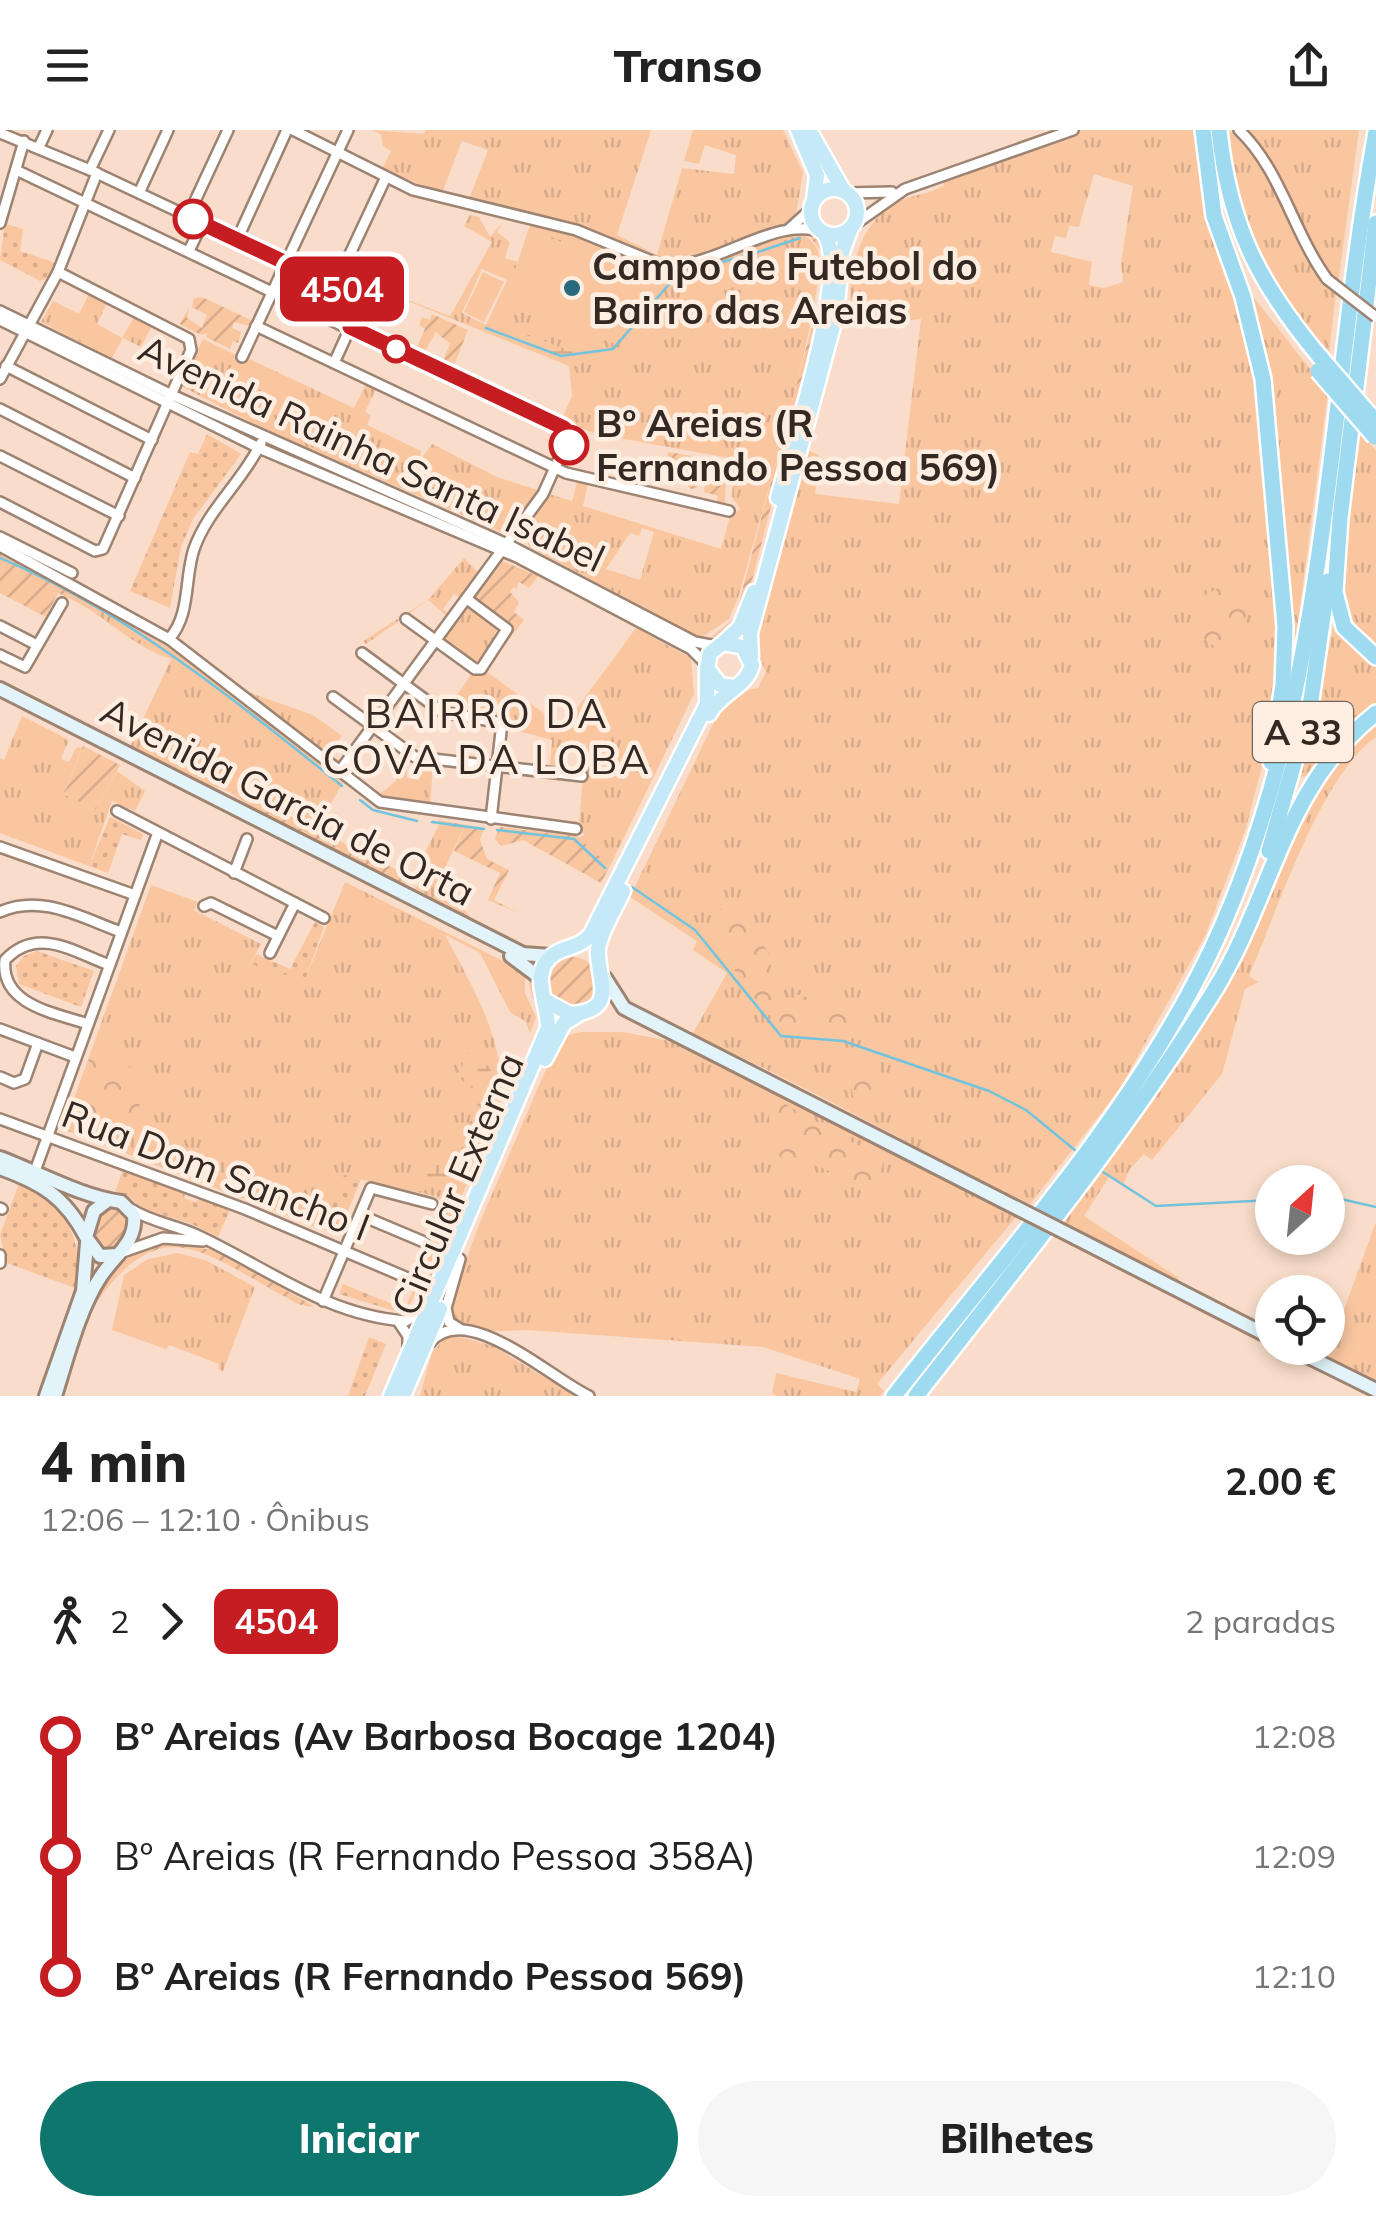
<!DOCTYPE html>
<html lang="pt">
<head>
<meta charset="utf-8">
<style>
  body { margin:0; font-family:Mulish,sans-serif; background:#f6f6f6; color:#222; height:100vh; display:flex; flex-direction:column; font-size:38px; white-space:nowrap }
  * { box-sizing:border-box; margin:0 }
  p { font-size:32px; color:#767676 }
  .icon { flex:none; width:55px; height:55px; fill:none; stroke:currentColor; stroke-width:2; stroke-linecap:round; stroke-linejoin:round }
  .map { position:relative; height:1266px; overflow:hidden }
  .sheet { display:flex; flex-direction:column; background:#fff; flex:1 }
  .sheet>* { flex:none }
  .badge { padding:0 20px; border-radius:15px; font-size:35px; line-height:65px }
  .needle { width:65px; rotate:27deg }
  .controls { position:absolute; left:1255px; top:1035px; display:grid; gap:20px }
  .controls a { display:grid; place-items:center; width:90px; height:90px; border-radius:50%; background:#fff; box-shadow:0 5px 15px #0003; font-size:50px }
  .map>.badge { position:absolute; translate:-50% -50%; box-shadow:0 0 0 5px #fff }
  .legs { display:flex; align-items:center; gap:15px; height:110px; padding:0 40px; font-size:32px }
  .legs p { margin-inline-start:auto }
  .head { display:flex; align-items:center; justify-content:space-between; height:170px; padding:0 40px }
  h1 { font-size:55px; font-weight:800; line-height:75px }
  .cta { display:flex; gap:20px; margin-top:auto; padding:20px 40px }
  .cta a { flex:1; height:115px; border-radius:60px; background:#0f766e; color:#fff; font-size:40px; font-weight:800; line-height:115px; text-align:center }
  .cta a+a { background:#f6f6f6; color:#222 }
  ul { padding:0 40px; list-style:none }
  li { display:flex; align-items:center; gap:35px; height:120px; font-size:38px }
  li i { display:grid; place-items:center; width:15px; height:100%; margin:0 12px; background:currentColor }
  li i::after { content:''; width:25px; height:25px; margin:-12px; border:8px solid; border-radius:50%; background:#fff }
  li p { margin-inline-start:auto }
  li:first-child i { background:linear-gradient(#0000 50%,currentColor 0) }
  li:last-child i { background:linear-gradient(currentColor 50%,#0000 0) }
  header { display:flex; justify-content:space-between; align-items:center; height:130px; padding:0 40px; background:#fff; font-size:45px; font-weight:800 }
  .map>svg:first-child { display:block }
</style>
</head>
<body>
<header><svg class="icon" aria-label="menu" viewBox="0 0 24 24"><path d="M4 6h16M4 12h16M4 18h16"/></svg>Transo<svg class="icon" aria-label="share" viewBox="0 0 24 24"><path d="M12 15V3M7 8l5-5 5 5M5 13v7h14v-7"/></svg></header>
<div class="map">
<svg width="1376" height="1266" viewBox="0 0 1376 1266">
  <defs>
    <pattern id="grass-tufts" width="24" height="20" patternUnits="userSpaceOnUse" patternTransform="scale(2.5)"><rect width="24" height="20" fill="#f9c6a0"/><path d="M3 7l-1-3M5 7V3M7 7l1-3M15 17l-1-3M17 17v-4M19 17l1-3" fill="none" stroke="#d6aa8a"/></pattern>
    <pattern id="forest-crowns" width="20" height="18" patternUnits="userSpaceOnUse" patternTransform="scale(2.5)"><rect width="20" height="18" fill="#f9c6a0"/><path d="M2 6a3 3 0 1 1 6 0M12 15a3 3 0 1 1 6 0" fill="none" stroke="#d6aa8a"/></pattern>
    <pattern id="wetland-marsh" width="20" height="14" patternUnits="userSpaceOnUse" patternTransform="scale(2.5)"><rect width="20" height="14" fill="#f9c6a0"/><path d="M1 5h8M5 5V1M11 12h8M15 12V8" fill="none" stroke="#d6aa8a"/></pattern>
    <pattern id="park-dots" width="8" height="8" patternUnits="userSpaceOnUse" patternTransform="scale(2.5)"><rect width="8" height="8" fill="#f9c6a0"/><path d="M2 2h.1M6 6h.1" fill="none" stroke="#d6aa8a" stroke-width="1.8" stroke-linecap="round"/></pattern>
    <pattern id="garden-furrows" width="10" height="10" patternUnits="userSpaceOnUse" patternTransform="scale(2.5)"><rect width="10" height="10" fill="#f9c6a0"/><path d="M-1 1l2-2M0 10L10 0M9 11l2-2" fill="none" stroke="#d6aa8a"/></pattern>
  </defs>
  <rect width="100%" height="100%" fill="#f9ddca"/>
  <!-- grass -->
  <g fill="url(#grass-tufts)" fill-rule="evenodd">
    <polygon points="372,0 424,4 426,0 651,0 617,105 657,125 682,38 734,44 736,25 705,15 699,34 684,31 693,0 783,0 803,42 795,90 674,133 567,91 469,69 488,20 462,11 442,63 382,39 391,21 383,16 381,4"/>
    <path d="M1073 0H1195L1206 73 1250 217 1278 455 1276 584 1245 701 1205 806 1119 960 1030 1074C916 1020 808 955 692 905L727 843 693 820 697 811 630 767 723 573 738 562 758 558 766 542 756 520V502L807 320 819 325 815 364 899 374 921 189 867 195 851 187C847 144 858 91 900 71 915 64 931 64 944 55L942 45ZM1094 44 1133 56 1121 133 1123 152 1104 158 1089 155 1092 132 1051 122 1055 106 1066 108 1069 96 1079 97Z"/>
    <path d="M1221 0C1261 0 1285 89 1303 119 1312 135 1324 150 1336 163L1328 231 1296 194 1245 104Z"/>
    <polygon points="1244,0 1359,0 1338,154 1324,140 1262,18"/>
    <path d="M470 85 479 87 490 107 503 92 497 102 510 112 505 128 518 132 503 176 640 139 528 101 531 93 586 107 674 139 797 100C804 105 815 112 818 121 830 157 753 412 739 465L729 489 701 508 529 417 523 402 549 364 572 371 578 349 588 352 583 376 721 419 730 386 740 379 732 367 734 329 597 304 561 291 572 266 569 236 368 155 450 186 492 112 464 96ZM482 139 507 150 486 195 462 183ZM642 398 654 402 640 450 606 439 630 403 639 406Z"/>
    <polygon points="1244,155 1328,262 1294,525 1288,519 1288,452"/>
    <polygon points="89,164 107,173 97,194 122,208 134,187 152,196 141,217 123,208 112,228 41,192 53,171 79,184"/>
    <polygon points="203,209 238,226 242,232 249,229 354,278 366,254 376,259 365,282 371,285 367,295 421,321 420,330 432,314 497,347 540,361 506,404 262,298 181,256"/>
    <polygon points="1357,299 1376,321 1376,516 1347,485 1341,440"/>
    <polygon points="464,428 480,445 461,468 454,464 443,479 449,484 462,471 449,488 428,470 366,514 363,511 429,469"/>
    <path d="M78 462 185 528 343 653 317 697 268 671 261 684 228 661 195 651 130 617 171 529C133 517 108 488 73 470Z"/>
    <polygon points="469,477 499,497 494,504 497,507 478,535 444,510"/>
    <polygon points="1335,489 1354,520 1376,532 1376,574 1342,601 1305,647 1301,646"/>
    <polygon points="636,498 691,528 694,564 610,736 578,708 584,705 579,693 586,614 565,612 562,639 550,637 552,610 507,598 505,589 488,581 447,580 472,543 487,542 563,597"/>
    <polygon points="242,560 313,585 342,606 328,624 341,631 333,632"/>
    <polygon points="22,586 69,610 61,629 69,632 76,618 82,617 64,664 95,680 117,641 145,661 135,681 112,671 89,736 0,703 0,628 4,630"/>
    <path d="M1376 589V607C1320 646 1277 782 1249 846L1258 852 1245 859 1222 944 1152 1030 1144 1024 1129 1040 1124 1054 1137 1065 1109 1047 1084 1086 1179 1148 1177 1154 1057 1094 1210 881 1322 640Z"/>
    <polygon points="407,628 407,648 419,650 422,632 433,634 430,676 379,665 397,650 394,647"/>
    <polygon points="439,695 464,697 439,751 454,764 471,789 414,758 425,752 429,740 419,735"/>
    <path d="M345 752 525 842V863L536 887 530 903 525 891 510 882 480 823 445 805C472 856 506 911 501 971 499 995 468 1045 460 1072L345 1046 322 1099 63 999 151 755 198 772 194 780 261 814 251 832 306 847Z"/>
    <polygon points="582,902 622,902 671,911 1016,1087 877,1254 884,1261 880,1266 777,1266 772,1263 776,1243 856,1262 860,1249 763,1217 527,1200 481,1202 454,1194 447,1183 480,1092 560,907"/>
    <polygon points="1375,1094 1376,1095 1376,1256 1326,1230"/>
    <polygon points="178,1123 205,1130 255,1157 223,1241 218,1239 219,1234 169,1215 166,1219 112,1200 124,1145 148,1129"/>
    <polygon points="450,1204 493,1216 575,1266 420,1266 432,1222"/>
  </g>
  <!-- forest -->
  <g fill="url(#forest-crowns)">
    <path d="M1230 453 1250 460C1250 484 1244 508 1225 524L1195 502 1206 464Z"/>
    <polygon points="723,775 760,809 772,829 761,852 772,869 791,883 798,878 796,864 821,871 831,860 858,875 854,908 788,899 750,864 713,806 713,793"/>
    <polygon points="91,924 118,927 145,949 129,1024 63,999"/>
    <polygon points="868,927 877,933 884,969 875,978 861,978 853,966 847,936"/>
    <polygon points="778,970 884,1030 880,1044 862,1056 820,1037 781,1028 774,1018 767,975"/>
  </g>
  <!-- wetland -->
  <g fill="url(#wetland-marsh)">
    <polygon points="512,199 568,220 583,219 590,227 578,237 499,205 498,201"/>
    <path d="M467 923 491 938 483 997 459 1053 445 1047 420 1063 414 1057C429 1026 432 1036 458 1023L468 1004 474 960 458 947Z"/>
  </g>
  <!-- park -->
  <g fill="url(#park-dots)">
    <polygon points="5,94 23,99 20,121 56,133 47,148 40,151 0,130"/>
    <polygon points="207,304 241,324 193,389 181,417 170,478 130,461 190,322 198,324"/>
    <polygon points="110,687 143,704 141,710 122,704 108,743 89,736"/>
    <polygon points="315,792 324,797 306,847 271,843 251,833 256,824 290,839"/>
    <polygon points="37,821 94,841 81,877 19,854 16,836 24,826"/>
    <polygon points="123,1040 185,1063 184,1068 195,1072 201,1068 230,1080 218,1107 190,1093 144,1080 127,1065 115,1062"/>
    <polygon points="344,1045 361,1049 338,1106 322,1099"/>
    <path d="M19 1054C64 1072 86 1110 75 1158L7 1133 0 1105Z"/>
    <polygon points="435,1066 460,1074 405,1184 339,1164 343,1154 405,1179 444,1087 436,1084 441,1071"/>
    <polygon points="369,1207 386,1214 365,1266 348,1266"/>
  </g>
  <!-- garden -->
  <g fill="url(#garden-furrows)">
    <polygon points="805,101 824,112 826,162 747,470 729,504 707,510 735,488 820,165 823,123"/>
    <polygon points="202,167 253,191 248,205 250,196 234,192 232,198 241,202 238,213 233,211 230,219 206,207 207,203 201,205 180,194 189,177 187,188 202,198 207,185 192,177 194,168"/>
    <polygon points="432,184 468,200 454,235 443,230 450,214 436,202 425,221 417,217 425,199 419,195 422,187 430,190"/>
    <polygon points="668,322 693,326 690,339 699,342 704,328 726,332 725,375 716,374 718,366 704,362 706,348 699,347 697,358 691,359 686,353 666,352"/>
    <polygon points="0,423 78,462 73,470 58,463 46,487 0,463"/>
    <polygon points="502,431 538,446 529,458 519,452 516,458 525,464 514,457 510,462 519,472 514,482 524,490 484,542 512,497 475,468"/>
    <polygon points="83,616 120,635 95,680 64,664"/>
    <polygon points="266,674 409,746 405,754 262,682"/>
    <polygon points="438,690 484,698 480,710 487,729 509,740 494,770 518,783 488,770 500,743 454,721 464,698 439,695"/>
    <polygon points="500,697 577,706 610,736 601,753 523,710 501,716 495,709"/>
    <circle cx="573" cy="852" r="25"/>
    <path d="M529 842 546 891C526 939 437 1168 408 1188L465 1073 539 895C541 877 526 862 529 842Z"/>
    <path d="M109 1076H117L129 1087 117 1119 101 1121 94 1115C91 1097 95 1087 109 1076Z"/>
    <path d="M165 1112 213 1120 314 1176C304 1179 291 1170 280 1164 199 1119 159 1082 95 1175 108 1140 129 1121 165 1112Z"/>
  </g>
  <!-- pitch -->
  <g fill="#f9c6a0">
    <polygon points="528,101 640,139 615,214 503,176"/>
    <polygon points="483,142 504,152 484,192 464,182"/>
  </g>
  <g fill="none" stroke-linecap="round" stroke-linejoin="round">
    <!-- stream -->
    <g stroke="#72c3de" stroke-width="2.5">
      <polyline points="755,123 800,108"/>
      <polyline points="486,198 561,226 613,219 677,145 750,124"/>
      <path d="M0 428C127 482 235 570 342 656"/>
      <polyline points="360,670 373,680 417,691"/>
      <polyline points="432,692 484,699"/>
      <polyline points="497,700 574,709 605,738"/>
      <polyline points="632,757 695,800 781,906 843,911 989,961 1026,980 1076,1021"/>
      <polyline points="1100,1040 1156,1076 1272,1070"/>
      <polyline points="1328,1066 1376,1077"/>
    </g>
    <!-- street casing -->
    <g stroke="#9d8372" stroke-width="14">
      <g id="street">
        <path d="M293 0 413 60 576 100 659 134C711 144 773 84 822 102"/>
        <path d="M1239 0C1281 40 1293 102 1327 149"/>
        <polyline points="0,3 90,40 357,166 360,176 334,233"/>
        <polyline points="39,17 47,0"/>
        <polyline points="16,40 570,304 543,364 339,642"/>
        <polyline points="90,40 109,0"/>
        <polyline points="139,63 168,0"/>
        <polyline points="847,63 892,62"/>
        <polyline points="188,86 228,0"/>
        <polyline points="0,93 24,11"/>
        <polyline points="854,95 905,59 1073,0"/>
        <polyline points="789,99 811,79"/>
        <polyline points="237,110 287,0"/>
        <polyline points="189,121 202,93"/>
        <polyline points="335,156 386,47"/>
        <polyline points="0,181 172,265 507,414 695,512 716,516"/>
        <polyline points="0,190 259,318 517,427 691,519 707,535"/>
        <polyline points="256,196 566,343 729,381"/>
        <polyline points="242,227 348,0"/>
        <polyline points="6,236 152,310"/>
        <polyline points="0,249 58,142 97,43"/>
        <polyline points="0,279 135,348"/>
        <polyline points="0,326 119,386"/>
        <polyline points="0,372 95,421 103,419 191,220 189,209 58,142"/>
        <polyline points="0,407 72,443"/>
        <polyline points="0,416 169,509 380,672 576,699"/>
        <polyline points="406,489 475,539 481,539 507,499 467,469"/>
        <polyline points="0,496 37,515"/>
        <path d="M169 509C191 485 184 449 194 419 208 379 243 351 261 313"/>
        <polyline points="362,523 442,582 502,593 491,689"/>
        <polyline points="0,525 25,537 62,473"/>
        <polyline points="333,567 415,627 582,646"/>
        <polyline points="117,681 324,788"/>
        <polyline points="0,717 135,765"/>
        <polyline points="234,743 247,709"/>
        <polyline points="204,776 211,773 278,806"/>
        <path d="M0 782C41 763 82 788 121 802"/>
        <polyline points="270,823 295,773"/>
        <path d="M88 894C55 883 0 875 5 830 37 796 72 821 109 835"/>
        <polyline points="0,899 75,927"/>
        <polyline points="0,947 14,953 25,949 38,913"/>
        <polyline points="0,989 245,1079 410,1149"/>
        <polyline points="35,1041 157,705"/>
        <polyline points="0,1078 2,1079"/>
        <path d="M131 1079C151 1092 176 1095 197 1105 266 1137 327 1186 406 1191L422 1181"/>
        <polyline points="360,1085 424,1112"/>
        <polyline points="123,1122 163,1108 203,1111"/>
        <polyline points="0,1125 0,1133"/>
        <polyline points="460,1129 446,1178 449,1192 460,1199"/>
        <polyline points="323,1171 371,1058 432,1074"/>
        <polyline points="398,1191 408,1206 408,1220"/>
        <path d="M430 1213C465 1168 553 1250 589 1266"/>
      </g>
    </g>
    <!-- secondary casing -->
    <g stroke="#9d8372" stroke-width="18">
      <g id="secondary">
        <polyline points="0,559 523,824 551,826"/>
        <polyline points="511,826 539,847"/>
        <polyline points="605,848 624,878 1001,1070"/>
        <path d="M0 1028C40 1043 80 1066 121 1072L134 1085C137 1112 115 1125 101 1146 79 1179 67 1228 55 1266"/>
        <path d="M0 1038C42 1053 65 1067 86 1107"/>
        <polyline points="107,1071 94,1081 86,1107 100,1126 118,1125"/>
        <polyline points="1076,1108 1272,1208"/>
        <polyline points="1291,1218 1376,1260"/>
        <polyline points="46,1266 83,1161 87,1113"/>
      </g>
    </g>
    <!-- primary casing -->
    <g stroke="#fff" stroke-width="19">
      <g id="primary">
        <polyline points="798,0 817,45 814,70"/>
        <polyline points="809,0 843,60"/>
        <circle cx="834" cy="82" r="23"/>
        <path d="M778 368C791 318 851 141 824 103"/>
        <polyline points="723,513 740,497 754,462"/>
        <polyline points="751,527 750,503 836,185 842,122 850,100"/>
        <path d="M709 584C720 563 747 557 752 535L743 517 723 513 710 523 707 538 720 555 734 557"/>
        <path d="M546 871 570 884C621 881 596 847 598 819 600 801 616 778 623 761"/>
        <polyline points="545,929 564,893 579,884"/>
        <path d="M391 1266 548 898C549 873 527 841 556 823 568 816 581 817 591 804L707 574V538"/>
        <polyline points="403,1266 440,1179"/>
      </g>
    </g>
    <!-- highway casing -->
    <g stroke="#fff" stroke-width="20">
      <g id="highway">
        <polyline points="1203,0 1214,86 1243,167 1263,249 1285,496 1283,555 1271,632"/>
        <path d="M1219 0C1229 96 1259 154 1320 227"/>
        <polyline points="1376,93 1340,388 1335,462 1344,497 1376,527"/>
        <polyline points="1269,721 1310,577 1328,451"/>
        <path d="M894 1266C1000 1130 1121 998 1200 843 1332 584 1324 282 1376 2"/>
        <path d="M916 1266C1019 1134 1125 1004 1214 861 1273 766 1283 656 1376 583"/>
      </g>
    </g>
    <!-- street -->
    <use href="#street" stroke="#fff" stroke-width="9"/>
    <!-- secondary -->
    <use href="#secondary" stroke="#e2f4fa" stroke-width="12"/>
    <!-- primary -->
    <use href="#primary" stroke="#c5e9f6" stroke-width="14"/>
    <!-- highway -->
    <use href="#highway" stroke="#9edbf0" stroke-width="15"/>
    <!-- street-bridge casing -->
    <g stroke="#9d8372" stroke-width="14" stroke-linecap="butt">
      <polyline id="street-bridge" points="1327,149 1376,187"/>
    </g>
    <!-- secondary-bridge casing -->
    <g stroke="#9d8372" stroke-width="18" stroke-linecap="butt">
      <polyline id="secondary-bridge" points="1001,1070 1076,1108"/>
    </g>
    <!-- highway-bridge casing -->
    <g stroke="#fff" stroke-width="20" stroke-linecap="butt">
      <g id="highway-bridge">
        <polyline points="1320,227 1376,292"/>
        <polyline points="1318,241 1375,307"/>
      </g>
    </g>
    <!-- street-bridge -->
    <use href="#street-bridge" stroke="#fff" stroke-width="9"/>
    <!-- secondary-bridge -->
    <use href="#secondary-bridge" stroke="#e2f4fa" stroke-width="12"/>
    <!-- highway-bridge -->
    <use href="#highway-bridge" stroke="#9edbf0" stroke-width="15"/>
  </g>
  <g fill="none" stroke-linecap="round" stroke-linejoin="round">
    <!-- line-1 casing -->
    <g stroke="#fff" stroke-width="22">
      <polyline id="line-1" points="193,89 356,166 360,176 350,197 564,298 570,304 569,315"/>
    </g>
    <!-- line-1 -->
    <use href="#line-1" stroke="#c61d23" stroke-width="15"/>
  </g>
  <!-- markers -->
  <g fill="#fff" stroke="#c61d23" stroke-width="5">
    <circle cx="193" cy="89" r="18"/>
    <circle cx="396" cy="219" r="12"/>
    <circle cx="569" cy="315" r="18"/>
  </g>
  <circle fill="#296a7e" stroke="#feede1" stroke-width="4" cx="572" cy="158" r="10"/>
  <g text-anchor="middle" dominant-baseline="central" stroke-width="9" stroke-linejoin="round" paint-order="stroke">
    <!-- shield labels -->
    <rect fill="#feede1" stroke="#71645b" stroke-width="2.5" x="1253" y="572" width="100" height="60" rx="8"/>
    <g font-size="35" font-weight="bold" fill="#342922">
      <text x="1303" y="602">A 33</text>
    </g>
    <!-- poi labels -->
    <g font-size="38" font-weight="bold" fill="#342922" stroke="#feede1" text-anchor="start">
      <text x="592" y="136">Campo de Futebol do<tspan x="592" dy="44">Bairro das Areias</tspan></text>
    </g>
    <!-- stop labels -->
    <g font-size="38" font-weight="bold" fill="#342922" stroke="#feede1" text-anchor="start">
      <text x="596" y="293">Bº Areias (R<tspan x="596" dy="44">Fernando Pessoa 569)</tspan></text>
    </g>
    <!-- street labels -->
    <g font-size="38" fill="#342922" stroke="#feede1">
      <text transform="translate(372 323) rotate(25)">Avenida Rainha Santa Isabel</text>
      <text transform="translate(288 671) rotate(27)">Avenida Garcia de Orta</text>
      <text transform="translate(216 1040) rotate(21)">Rua Dom Sancho I</text>
      <text transform="translate(457 1054) rotate(-67)">Circular Externa</text>
    </g>
    <!-- neighbourhood labels -->
    <g font-size="40" letter-spacing="2.5" fill="#342922" stroke="#feede1">
      <text x="487" y="583">BAIRRO DA<tspan x="487" dy="46">COVA DA LOBA</tspan></text>
    </g>
  </g>
</svg>
<div class="controls">
<a><svg class="needle" viewBox="-14 -14 28 28"><path d="M0-13l5 13h-10z" fill="#e53935"/><path d="M0 13l5-13h-10z" fill="#767676"/></svg></a>
<a><svg class="icon" aria-label="locate" viewBox="0 0 24 24"><circle cx="12" cy="12" r="6"/><path d="M12 2v4M12 18v4M2 12h4M18 12h4"/></svg></a>
</div>
<b class="badge" style="left:342px;top:159px;background:#c61d23;color:#fff">4504</b>
</div>
<section class="sheet">
<div class="head"><div><h1>4 min</h1><p>12:06 – 12:10 · Ônibus</p></div><b>2.00 €</b></div>
<div class="legs"><svg class="icon" aria-label="walk" viewBox="0 0 24 24"><circle cx="13" cy="4" r="2"/><path d="M13 8l-2 6 4 7M11 14l-3 7M7 12l3-4h3l4 4"/></svg>2<svg class="icon" aria-label="forward" viewBox="0 0 24 24"><path d="M9 5l7 7-7 7"/></svg><b class="badge" style="background:#c61d23;color:#fff">4504</b><p>2 paradas</p></div>
<ul>
<li><i style="color:#c61d23"></i><b>Bº Areias (Av Barbosa Bocage 1204)</b><p>12:08</p></li>
<li><i style="color:#c61d23"></i><span>Bº Areias (R Fernando Pessoa 358A)</span><p>12:09</p></li>
<li><i style="color:#c61d23"></i><b>Bº Areias (R Fernando Pessoa 569)</b><p>12:10</p></li>
</ul>
<div class="cta"><a>Iniciar</a><a>Bilhetes</a></div>
</section>
</body>
</html>
